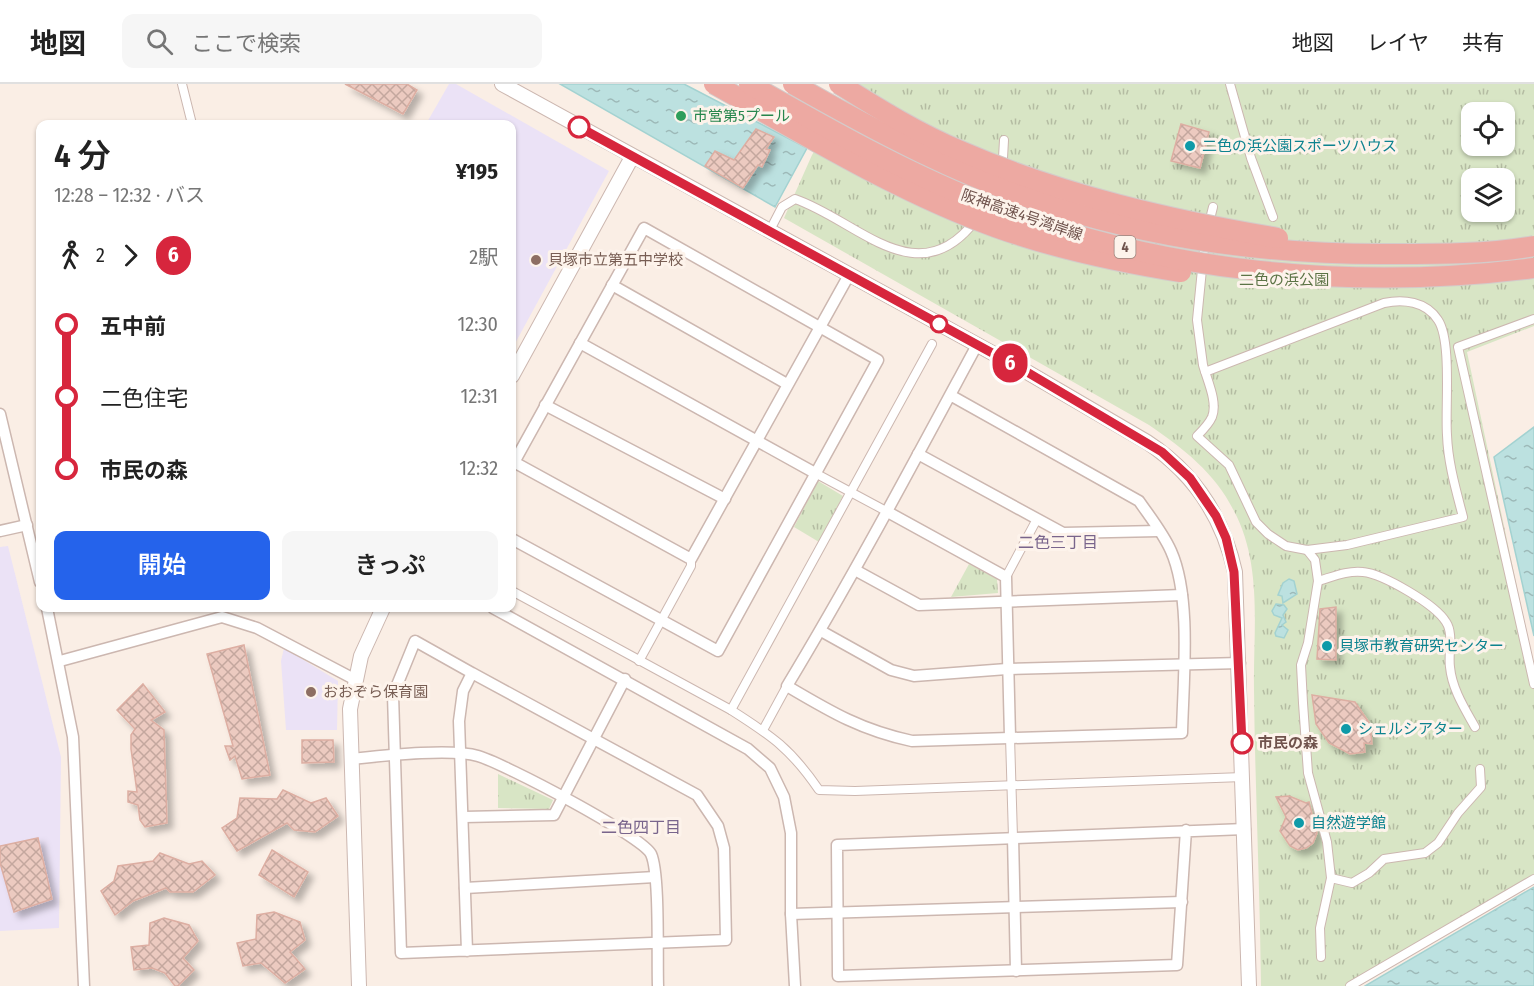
<!DOCTYPE html>
<html lang="ja">
<head>
<meta charset="utf-8">
<style>
  body { margin:0; font-family:"Fira Sans Condensed","Noto Sans JP",sans-serif; background:#f6f6f6; color:#222; height:100vh; display:flex; flex-direction:column; font-size:22px; white-space:nowrap }
  * { box-sizing:border-box; margin:0 }
  p { font-size:20px; color:#767676 }
  .icon { flex:none; width:33px; height:33px; fill:none; stroke:currentColor; stroke-width:2; stroke-linecap:round; stroke-linejoin:round }
  .map { position:relative; flex:1; overflow:hidden }
  .side { position:absolute; left:36px; top:36px; width:480px; height:492px; display:flex; flex-direction:column; background:#fff; border-radius:12px; box-shadow:0 2px 4px #0004 }
  .side>* { flex:none }
  .badge { padding:0 12px; border-radius:20px; font-size:21px; line-height:39px }
  .tools { position:absolute; left:1461px; top:18px; display:grid; gap:12px }
  .tools a { display:grid; place-items:center; width:54px; height:54px; border-radius:12px; background:#fff; box-shadow:0 2px 4px #0004; font-size:30px }
  .map>.badge { position:absolute; translate:-50% -50%; box-shadow:0 0 0 3px #fff }
  .legs { display:flex; align-items:center; gap:9px; height:66px; padding:0 18px; font-size:20px }
  .legs p { margin-inline-start:auto }
  .overview { display:flex; align-items:center; justify-content:space-between; height:102px; padding:0 18px }
  h1 { font-size:33px; font-weight:600; line-height:45px }
  .primary-button { display:flex; gap:12px; margin-top:auto; padding:12px 18px }
  .primary-button a { flex:1; height:69px; border-radius:12px; background:#2563eb; color:#fff; font-size:24px; font-weight:600; line-height:69px; text-align:center }
  .primary-button a+a { background:#f6f6f6; color:#222 }
  ul { padding:0 18px; list-style:none }
  li { display:flex; align-items:center; gap:21px; height:72px; font-size:22px }
  li i { display:grid; place-items:center; width:9px; height:100%; margin:0 8px; background:currentColor }
  li i::after { content:''; width:15px; height:15px; margin:-8px; border:4px solid; border-radius:50%; background:#fff }
  li p { margin-inline-start:auto }
  li:first-child i { background:linear-gradient(#0000 50%,currentColor 0) }
  li:last-child i { background:linear-gradient(currentColor 50%,#0000 0) }
  header { display:flex; align-items:center; gap:36px; box-sizing:border-box; height:84px; padding:0 30px; background:#fff; border-bottom:2px solid #e0e0e0 }
  header strong { font-size:28px }
  nav { display:flex; gap:33px; margin-inline-start:auto; font-size:21px }
  .search { width:420px; height:54px; background:#f6f6f6; display:flex; align-items:center; gap:15px; box-sizing:border-box; padding:0 21px; border-radius:12px; color:#767676; font-size:22px }
  .map>svg:first-child { display:block }
</style>
</head>
<body>
<header>
<strong>地図</strong>
<div class="search"><svg class="icon" aria-label="search" viewBox="0 0 24 24"><circle cx="10" cy="10" r="6"/><path d="M15 15l6 6"/></svg>ここで検索</div>
<nav><a>地図</a><a>レイヤ</a><a>共有</a></nav>
</header>
<div class="map">
<svg width="1534" height="902" viewBox="0 0 1534 902">
  <defs>
    <pattern id="park-tufts" width="24" height="20" patternUnits="userSpaceOnUse" patternTransform="scale(1.5)"><rect width="24" height="20" fill="#d8e5c5"/><path d="M3 7l-1-3M5 7V3M7 7l1-3M15 17l-1-3M17 17v-4M19 17l1-3" fill="none" stroke="#b4bca2"/></pattern>
    <pattern id="water-ripples" width="26" height="14" patternUnits="userSpaceOnUse" patternTransform="scale(1.5)"><rect width="26" height="14" fill="#bce1e0"/><path d="M2 4q2-2 4 0t4 0M15 11q2-2 4 0t4 0" fill="none" stroke="#9db9b8"/></pattern>
    <pattern id="building-cross-hatch" width="8" height="8" patternUnits="userSpaceOnUse" patternTransform="scale(1.5)"><rect width="8" height="8" fill="#eccac0"/><path d="M0 0l8 8M0 8l8-8" fill="none" stroke="#c4a79e"/></pattern>
    <filter id="shadow"><feDropShadow dx="5.5" dy="5.5" stdDeviation="3" flood-color="#0004"/></filter>
  </defs>
  <rect width="100%" height="100%" fill="#faeee5"/>
  <!-- education -->
  <g fill="#ebe2f6">
    <polygon points="449,0 456,0 609,87 512,265 512,40 426,40"/>
    <polygon points="8,462 61,673 59,844 0,847 0,463"/>
    <polygon points="284,564 338,597 337,646 286,646 281,577"/>
  </g>
  <!-- park -->
  <g fill="url(#park-tufts)" fill-rule="evenodd">
    <path d="M856 0H1534V242L1467 268 1534 583V799L1359 902H1261C1260 803 1255 705 1254 606 1253 546 1263 482 1234 427 1215 389 1184 365 1149 341L784 134 812 71ZM1472 28H1504V62H1472ZM1472 94H1504V128H1472Z"/>
    <polygon points="818,397 843,412 819,458 794,443"/>
    <polygon points="969,480 997,495 998,509 951,513"/>
    <polygon points="498,690 553,716 549,725 498,724"/>
  </g>
  <!-- water -->
  <g fill="url(#water-ripples)" stroke="#a3d2d1" stroke-width="1.5">
    <polygon points="560,0 684,0 807,64 775,123"/>
    <polygon points="1534,343 1534,552 1494,373"/>
    <polygon points="1289,495 1294,497 1297,510 1283,519 1282,512 1278,511 1283,499"/>
    <polygon points="1276,520 1284,521 1287,525 1283,531 1286,538 1282,541 1288,546 1284,554 1276,552 1275,549 1282,534 1274,531 1272,527"/>
    <polygon points="1534,803 1534,902 1365,902"/>
  </g>
  <!-- building -->
  <g fill="url(#building-cross-hatch)" stroke="#ddaea2" stroke-width="1.5" filter="url(#shadow)">
    <polygon points="345,0 407,0 417,6 403,30"/>
    <polygon points="1181,40 1209,48 1200,84 1171,77"/>
    <polygon points="756,45 774,53 766,65 770,66 762,83 758,81 743,104 705,82 715,67 734,76"/>
    <polygon points="1336,523 1336,576 1317,575 1320,525"/>
    <polygon points="244,561 270,691 242,695 235,672 230,676 225,662 233,662 207,570"/>
    <polygon points="143,600 165,628 151,636 164,646 167,739 145,743 140,736 138,721 128,718 128,707 137,708 131,665 131,651 135,645 117,626"/>
    <polygon points="1312,611 1355,618 1370,640 1372,660 1364,659 1365,668 1350,670 1329,659 1316,640"/>
    <polygon points="302,656 333,656 334,678 302,679"/>
    <polygon points="283,706 311,719 326,714 338,732 315,748 294,746 287,739 237,767 222,744 237,734 240,714 277,715"/>
    <polygon points="1289,712 1306,719 1309,718 1317,749 1313,759 1306,764 1298,766 1290,762 1280,747 1286,733 1276,713"/>
    <polygon points="38,754 52,815 14,828 0,779 0,762"/>
    <polygon points="272,766 308,788 294,813 259,791"/>
    <polygon points="160,769 189,780 202,777 215,791 193,808 170,808 166,804 133,817 115,831 101,807 114,797 118,782 153,777"/>
    <polygon points="274,828 300,838 305,856 290,868 305,885 285,899 261,879 243,882 237,859 256,855 257,831"/>
    <polygon points="164,834 189,841 198,857 183,874 194,886 178,902 175,902 165,889 152,884 134,886 131,863 149,861 150,839"/>
  </g>
  <g fill="none" stroke-linecap="round" stroke-linejoin="round">
    <!-- pedestrian casing -->
    <g stroke="#ccb7b0" stroke-width="10">
      <g id="pedestrian">
        <polyline points="182,0 192,40"/>
        <polyline points="1230,0 1251,74 1273,133"/>
        <polyline points="1000,84 1003,74 1004,56"/>
        <polyline points="1208,143 1213,123"/>
        <path d="M769 148 782 123 795 115C857 136 917 212 975 137"/>
        <polyline points="1534,235 1458,263 1534,600"/>
        <path d="M1205 288 1384 219C1403 215 1426 217 1438 236 1452 257 1445 324 1447 351 1448 379 1456 406 1463 433L1347 461 1307 466 1286 462 1268 450 1256 438 1229 381 1197 352C1202 347 1209 340 1212 333 1218 318 1207 296 1203 281L1197 236 1205 155"/>
        <polyline points="815,389 886,427"/>
        <polyline points="1307,466 1315,476 1318,497 1308,559 1301,581 1303,619 1308,689 1327,758 1331,794 1320,844 1321,873"/>
        <polyline points="1006,493 1037,435"/>
        <path d="M1318 497C1332 493 1348 486 1363 488 1383 490 1435 520 1446 538 1454 550 1448 569 1450 583 1452 605 1465 625 1475 643"/>
        <path d="M512 507 731 626C772 652 791 665 819 706L855 707 1243 693"/>
        <polyline points="639,577 691,482 691,475"/>
        <polyline points="731,626 932,260"/>
        <polyline points="763,646 787,602"/>
        <polyline points="1010,653 1013,753"/>
        <polyline points="1331,794 1352,799 1369,789 1384,775 1425,769 1438,759 1458,729 1481,703 1480,685"/>
        <polyline points="1350,902 1534,795"/>
      </g>
    </g>
    <!-- minor casing -->
    <g stroke="#ccb7b0" stroke-width="13">
      <g id="minor">
        <polyline points="612,201 787,300"/>
        <polyline points="580,259 815,389"/>
        <path d="M950 311 1139 417C1150 433 1163 449 1171 467 1192 514 1183 598 1182 649L912 657C861 646 831 628 787 602 854 491 915 376 977 261"/>
        <polyline points="545,321 725,415"/>
        <polyline points="0,330 40,498"/>
        <polyline points="918,370 1063,449 1159,447"/>
        <polyline points="512,377 691,475 849,191"/>
        <polyline points="512,382 644,144 878,276 718,567 512,455"/>
        <polyline points="886,427 1006,493 1010,653"/>
        <polyline points="0,447 27,441"/>
        <polyline points="855,486 919,521 1182,511"/>
        <polyline points="47,524 73,653 84,902"/>
        <polyline points="493,524 748,665 770,684 784,713 791,749 791,830 795,902"/>
        <polyline points="821,547 891,586 914,592 1007,585 1240,579"/>
        <polyline points="60,577 222,533 257,544 354,595"/>
        <path d="M351 675C381 672 450 664 478 672 503 679 642 752 651 770 660 789 657 876 658 902"/>
        <polyline points="464,733 554,731 625,595"/>
        <polyline points="1186,746 1177,881 838,892 837,761 1245,745"/>
        <polyline points="1013,753 1016,887"/>
        <polyline points="465,804 655,793"/>
        <polyline points="791,830 1182,818"/>
        <polyline points="467,867 459,637 463,607 472,589 697,711 718,742 724,764 726,856 401,869 393,611 415,557 472,589"/>
      </g>
    </g>
    <!-- tertiary casing -->
    <g stroke="#ccb7b0" stroke-width="16">
      <g id="tertiary">
        <path d="M502 0 1027 288 1147 358C1194 389 1223 434 1235 488L1249 902"/>
        <polyline points="512,292 632,73"/>
        <polyline points="359,902 350,625 361,572 383,524"/>
      </g>
    </g>
    <!-- pedestrian -->
    <use href="#pedestrian" stroke="#fff" stroke-width="8"/>
    <!-- minor -->
    <use href="#minor" stroke="#fff" stroke-width="10"/>
    <!-- tertiary -->
    <use href="#tertiary" stroke="#fff" stroke-width="14"/>
    <!-- motorway-bridge casing -->
    <g stroke="#d4cbca" stroke-width="22" stroke-linecap="butt">
      <g id="motorway-bridge">
        <path d="M714 0C806 51 896 107 995 143 1056 165 1118 178 1181 188"/>
        <path d="M749 0C829 45 907 90 993 123 1162 189 1355 207 1534 184"/>
        <path d="M793 0C877 48 964 94 1056 123 1165 157 1279 171 1393 170 1439 170 1488 170 1534 162"/>
        <path d="M839 0C879 25 919 50 963 68 1062 111 1171 136 1278 154"/>
      </g>
    </g>
    <!-- motorway-bridge -->
    <use href="#motorway-bridge" stroke="#eda9a2" stroke-width="20"/>
  </g>
  <g fill="none" stroke-linecap="round" stroke-linejoin="round">
    <!-- line-1 casing -->
    <g stroke="#fff" stroke-width="14">
      <polyline id="line-1" points="579,43 1027,288 1162,368 1190,394 1216,432 1226,454 1234,488 1242,659"/>
    </g>
    <!-- line-1 -->
    <use href="#line-1" stroke="#d7263d" stroke-width="9"/>
  </g>
  <!-- markers -->
  <circle fill="#2e9e5b" stroke="#fdf3eb" stroke-width="2" cx="681" cy="32" r="6"/>
  <g fill="#fff" stroke="#d7263d" stroke-width="3">
    <circle cx="579" cy="43" r="10"/>
    <circle cx="939" cy="240" r="8"/>
    <circle cx="1242" cy="659" r="10"/>
  </g>
  <g fill="#0f9aa8" stroke="#fdf3eb" stroke-width="2">
    <circle cx="1190" cy="62" r="6"/>
    <circle cx="1327" cy="562" r="6"/>
    <circle cx="1346" cy="645" r="6"/>
    <circle cx="1299" cy="739" r="6"/>
  </g>
  <g fill="#8d6e63" stroke="#fdf3eb" stroke-width="2">
    <circle cx="536" cy="176" r="6"/>
    <circle cx="311" cy="608" r="6"/>
  </g>
  <g text-anchor="middle" dominant-baseline="central" stroke-width="6" stroke-linejoin="round" paint-order="stroke">
    <!-- shield labels -->
    <rect fill="#fdf3eb" stroke="#9a837c" stroke-width="1.5" x="1114.5" y="152" width="21" height="22" rx="4.5"/>
    <g font-size="14" font-weight="bold" fill="#70534d">
      <text x="1125" y="163">4</text>
    </g>
    <!-- leisure labels -->
    <g font-size="15" fill="#27864d" stroke="#fdf3eb" text-anchor="start">
      <text x="693" y="32">市営第5プール</text>
    </g>
    <!-- culture labels -->
    <g font-size="15" fill="#0d838f" stroke="#fdf3eb" text-anchor="start">
      <text x="1202" y="62">二色の浜公園スポーツハウス</text>
      <text x="1339" y="562">貝塚市教育研究センター</text>
      <text x="1358" y="645">シェルシアター</text>
      <text x="1311" y="739">自然遊学館</text>
    </g>
    <!-- street labels -->
    <g font-size="15" fill="#70534d" stroke="#fdf3eb">
      <text transform="translate(1022 131) rotate(19)">阪神高速4号湾岸線</text>
    </g>
    <!-- education labels -->
    <g font-size="15" fill="#785e54" stroke="#fdf3eb" text-anchor="start">
      <text x="548" y="176">貝塚市立第五中学校</text>
      <text x="323" y="608">おおぞら保育園</text>
    </g>
    <!-- park labels -->
    <g font-size="15" fill="#5c7446" stroke="#fdf3eb">
      <text x="1284" y="196">二色の浜公園</text>
    </g>
    <!-- stop labels -->
    <g font-size="15" font-weight="bold" fill="#70534d" stroke="#fdf3eb" text-anchor="start">
      <text x="1258" y="659">市民の森</text>
    </g>
    <!-- neighbourhood labels -->
    <g font-size="16" fill="#79658c" stroke="#fdf3eb">
      <text x="1058" y="458">二色三丁目</text>
      <text x="641" y="743">二色四丁目</text>
    </g>
  </g>
</svg>
<div class="tools">
<a><svg class="icon" aria-label="locate" viewBox="0 0 24 24"><circle cx="12" cy="12" r="6"/><path d="M12 2v4M12 18v4M2 12h4M18 12h4"/></svg></a>
<a><svg class="icon" aria-label="layers" viewBox="0 0 24 24"><path d="M12 4l9 5-9 5-9-5zM3 14l9 5 9-5"/></svg></a>
</div>
<b class="badge" style="left:1010px;top:279px;background:#d7263d;color:#fff">6</b>
<section class="side">
<div class="overview"><div><h1>4 分</h1><p>12:28 – 12:32 · バス</p></div><b>¥195</b></div>
<div class="legs"><svg class="icon" aria-label="walk" viewBox="0 0 24 24"><circle cx="13" cy="4" r="2"/><path d="M13 8l-2 6 4 7M11 14l-3 7M7 12l3-4h3l4 4"/></svg>2<svg class="icon" aria-label="forward" viewBox="0 0 24 24"><path d="M9 5l7 7-7 7"/></svg><b class="badge" style="background:#d7263d;color:#fff">6</b><p>2駅</p></div>
<ul>
<li><i style="color:#d7263d"></i><b>五中前</b><p>12:30</p></li>
<li><i style="color:#d7263d"></i><span>二色住宅</span><p>12:31</p></li>
<li><i style="color:#d7263d"></i><b>市民の森</b><p>12:32</p></li>
</ul>
<div class="primary-button"><a>開始</a><a>きっぷ</a></div>
</section>
</div>
</body>
</html>
